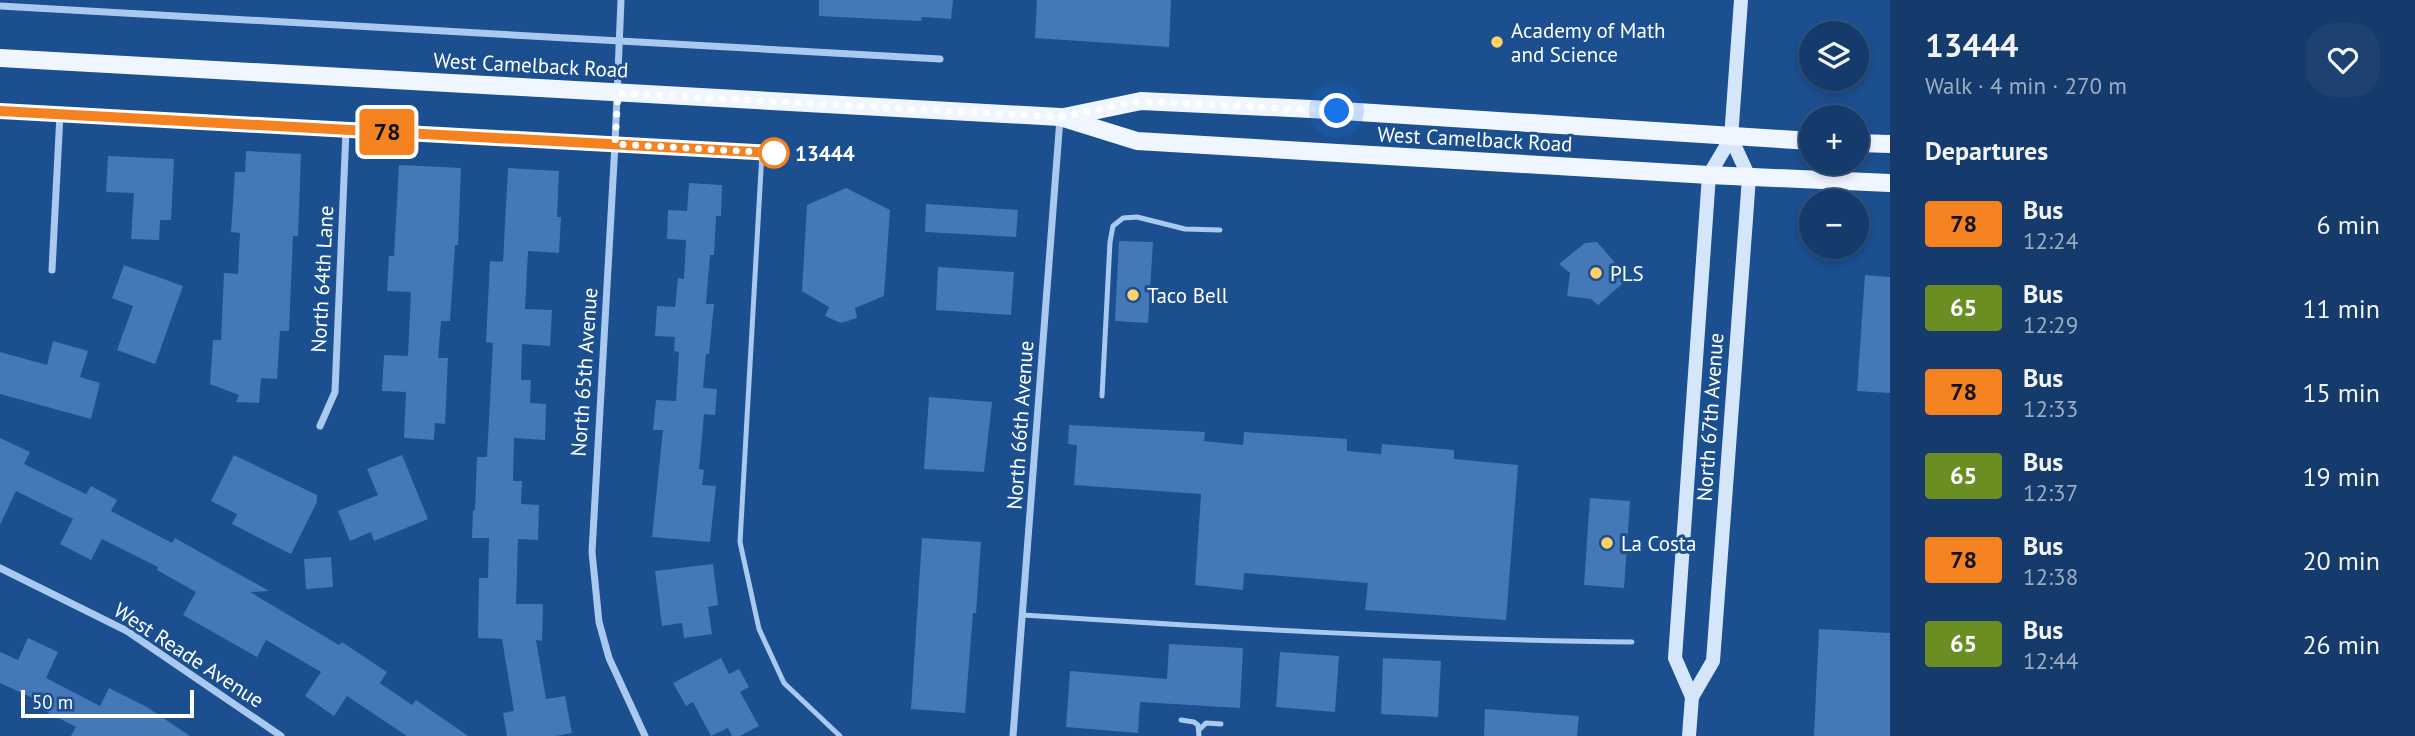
<!DOCTYPE html>
<html lang="en">
<head>
<meta charset="utf-8">
<style>
  body { margin:0; font-family:"PT Sans",sans-serif; background:#1d4271; color:#f1f3f6; height:100vh; display:flex; flex-direction:column; font-size:26px; white-space:nowrap }
  * { box-sizing:border-box; margin:0 }
  p { font-size:23px; color:#9dadc1 }
  .icon { flex:none; width:38px; height:38px; fill:none; stroke:currentColor; stroke-width:2; stroke-linecap:round; stroke-linejoin:round }
  .map { position:relative; flex:1; overflow:hidden }
  .sheet { display:flex; flex-direction:column; background:#143b6b; width:525px }
  .sheet>* { flex:none }
  .badge { padding:0 14px; border-radius:5px; font-size:24px; line-height:46px }
  .tools { position:absolute; left:1799px; top:21px; display:grid; gap:14px }
  .tools a { display:grid; place-items:center; width:70px; height:70px; border-radius:50%; background:#143b6b; box-shadow:0 4px 10px #0003,0 0 0 2px #33557e; font-size:35px }
  .scale { position:absolute; left:21px; bottom:18px; width:173px; box-sizing:border-box; padding-left:7px; border:4px solid #fff; border-top:0; font-size:19px; line-height:24px; white-space:nowrap; color:#fff; -webkit-text-stroke:5px #1b4f8f; paint-order:stroke }
  .you { position:absolute; width:35px; height:35px; margin:-18px; border:5px solid #fff; border-radius:50%; background:#1a73e8; box-shadow:0 0 0 10px #1a73e833 }
  .map>.badge { position:absolute; translate:-50% -50%; box-shadow:0 0 0 4px #fff }
  h2 { padding:0 35px; font-size:26px; line-height:63px }
  .round { display:grid; place-items:center; flex:none; width:74px; height:74px; border-radius:28px; background:#1d4271 }
  .overview { display:flex; align-items:center; justify-content:space-between; height:119px; padding:0 35px }
  h1 { font-size:33px; font-weight:600; line-height:52px }
  ul { padding:0; list-style:none }
  li { display:flex; align-items:center; gap:21px; height:84px; padding:0 35px }
  li div { flex:1 }
  li b { display:block; font-size:26px }
  li em { font-style:normal }
  li .badge { min-width:77px; font-weight:700; text-align:center }
  main { display:flex; flex:1; min-height:0 }
  .map>svg:first-child { display:block }
</style>
</head>
<body>
<main>
<div class="map">
<svg width="1890" height="736" viewBox="0 0 1890 736">
  <rect width="100%" height="100%" fill="#1b4f8f"/>
  <!-- building -->
  <g fill="#4478b7">
    <polygon points="819,0 953,0 951,19 922,17 921,21 819,16"/>
    <polygon points="1037,0 1171,0 1169,47 1035,38"/>
    <polygon points="246,151 301,154 298,236 293,236 289,331 280,331 277,379 261,378 259,403 236,402 239,395 210,384 213,340 221,340 224,273 238,274 240,233 231,232 235,172 245,172"/>
    <polygon points="108,156 174,159 171,220 160,220 159,240 131,239 134,193 106,192"/>
    <polygon points="399,165 461,168 458,245 455,245 450,321 441,321 438,358 448,358 445,424 435,423 434,440 404,438 406,392 382,391 384,355 408,356 411,292 387,291 389,256 394,256"/>
    <polygon points="508,168 559,171 557,217 561,217 559,253 528,251 525,309 552,310 550,346 522,344 521,380 531,380 530,403 546,404 545,440 514,438 513,481 522,481 521,504 539,505 538,540 518,539 516,604 543,604 542,641 536,640 546,699 565,696 572,733 556,736 507,736 503,713 514,711 502,639 478,638 479,578 488,578 489,538 472,538 473,510 475,510 477,457 487,457 493,343 486,342 490,261 503,262"/>
    <polygon points="689,183 722,185 721,216 716,216 714,255 710,255 706,304 714,304 709,354 706,354 703,388 717,389 715,415 704,414 699,469 704,470 702,485 716,486 710,542 652,537 663,430 653,430 656,400 676,401 679,352 674,351 675,337 655,336 657,306 675,307 678,278 684,279 686,240 667,239 668,210 687,211"/>
    <polygon points="846,188 890,210 884,296 855,308 857,318 841,323 825,316 829,307 802,291 807,205"/>
    <polygon points="926,204 1018,210 1016,237 925,232"/>
    <polygon points="1119,241 1153,242 1148,323 1115,321"/>
    <polygon points="1597,242 1623,272 1623,283 1598,305 1591,299 1567,296 1570,273 1559,264 1585,243"/>
    <polygon points="124,265 183,286 155,364 117,350 133,306 112,298"/>
    <polygon points="938,267 1014,272 1011,315 936,310"/>
    <polygon points="1865,275 1890,277 1890,393 1857,391"/>
    <polygon points="53,341 88,351 80,377 100,383 91,419 0,394 0,352 47,365"/>
    <polygon points="929,397 992,402 984,472 924,469"/>
    <polygon points="1069,425 1205,432 1204,441 1243,445 1244,432 1347,439 1347,451 1381,454 1382,444 1454,450 1454,459 1518,465 1506,620 1365,610 1368,583 1244,573 1243,590 1195,585 1201,494 1074,485 1077,445 1068,444"/>
    <polygon points="0,438 30,452 24,464 86,494 91,486 117,500 111,511 172,543 175,538 269,591 250,592 339,645 342,642 387,672 380,683 412,705 416,700 468,736 407,736 347,696 334,716 305,696 321,672 266,640 257,657 183,615 196,592 157,570 158,567 102,539 91,560 60,544 73,519 16,491 0,525"/>
    <polygon points="234,455 317,495 317,502 291,554 232,524 237,514 211,501"/>
    <polygon points="402,455 428,519 374,541 371,532 350,541 338,511 378,495 367,469"/>
    <polygon points="1590,498 1630,501 1624,588 1584,585"/>
    <polygon points="922,538 981,542 976,613 973,613 965,713 911,709"/>
    <polygon points="331,557 333,587 306,589 304,559"/>
    <polygon points="713,564 718,605 708,607 712,634 684,638 682,623 662,626 655,571"/>
    <polygon points="1819,629 1890,633 1890,736 1814,736"/>
    <polygon points="28,638 58,652 46,678 100,706 109,688 147,707 190,736 71,736 76,727 43,710 46,704 0,683 0,652 18,660"/>
    <polygon points="1169,644 1243,648 1240,708 1140,702 1138,733 1066,727 1070,671 1167,679"/>
    <polygon points="1280,652 1339,656 1335,712 1276,707"/>
    <polygon points="721,658 729,674 739,669 749,687 740,692 759,726 740,736 732,736 728,728 711,736 693,702 686,706 673,683"/>
    <polygon points="1383,658 1441,661 1438,717 1381,714"/>
    <polygon points="1485,709 1579,716 1577,736 1484,736"/>
  </g>
  <g fill="none" stroke-linecap="round" stroke-linejoin="round">
    <!-- service -->
    <g stroke="#a9c9ee" stroke-width="5">
      <polyline points="762,152 740,542 759,629 784,683 840,736"/>
      <polyline points="1102,396 1110,242 1113,226 1123,218 1137,217 1185,229 1220,230"/>
      <path d="M1023 615C1226 628 1429 640 1632 642"/>
      <polyline points="1181,720 1194,722 1198,725 1199,736"/>
      <polyline points="1200,729 1206,723 1221,724"/>
    </g>
    <!-- minor -->
    <g stroke="#a9c9ee" stroke-width="7">
      <polyline points="621,0 615,144 592,552 599,622 609,658 645,736"/>
      <polyline points="0,6 940,59"/>
      <polyline points="0,111 774,153"/>
      <polyline points="52,270 60,114"/>
      <polyline points="320,426 335,392 346,130"/>
      <polyline points="0,568 127,631 281,736"/>
      <polyline points="1013,736 1060,118"/>
    </g>
    <!-- secondary -->
    <g stroke="#d6e6fa" stroke-width="14">
      <polyline points="1692,697 1675,658 1709,175 1731,138"/>
      <polyline points="1689,736 1692,697 1713,661 1746,219 1749,177 1731,138 1741,0"/>
    </g>
    <!-- primary -->
    <g stroke="#f0f6ff" stroke-width="18">
      <polyline points="0,58 1060,117 1137,141 1709,175 1890,183"/>
      <polyline points="1064,117 1141,101 1311,109 1811,141"/>
      <polyline points="1857,143 1890,144"/>
    </g>
  </g>
  <g fill="none" stroke-linecap="round" stroke-linejoin="round">
    <!-- line casing -->
    <g stroke="#fff" stroke-width="16">
      <polyline id="line" points="0,111 774,153"/>
    </g>
    <!-- line -->
    <use href="#line" stroke="#f58220" stroke-width="10"/>
    <!-- walk -->
    <polyline stroke="#fff" stroke-width="7" stroke-dasharray="0 12.6" points="774,153 615,144 618,93 1060,117 1140,101 1337,111"/>
  </g>
  <!-- markers -->
  <g fill="#ffd166" stroke="#1b4f8f" stroke-width="2.5">
    <circle cx="1497" cy="42" r="7"/>
    <circle cx="1596" cy="273" r="7"/>
    <circle cx="1133" cy="295" r="7"/>
    <circle cx="1607" cy="543" r="7"/>
  </g>
  <circle fill="#fff" stroke="#f58220" stroke-width="3.5" cx="774" cy="153" r="14"/>
  <g text-anchor="middle" dominant-baseline="central" stroke-width="6" stroke-linejoin="round" paint-order="stroke">
    <!-- poi labels -->
    <g font-size="21" fill="#fff" stroke="#1b4f8f" text-anchor="start">
      <text x="1511" y="30">Academy of Math<tspan x="1511" dy="24">and Science</tspan></text>
      <text x="1610" y="273">PLS</text>
      <text x="1147" y="295">Taco Bell</text>
      <text x="1621" y="543">La Costa</text>
    </g>
    <!-- street labels -->
    <g font-size="21" fill="#fff" stroke="#1b4f8f">
      <text transform="translate(531 65) rotate(3)">West Camelback Road</text>
      <text transform="translate(1475 139) rotate(3)">West Camelback Road</text>
      <text transform="translate(322 279) rotate(-87)">North 64th Lane</text>
      <text transform="translate(584 372) rotate(-86)">North 65th Avenue</text>
      <text transform="translate(1710 417) rotate(-86)">North 67th Avenue</text>
      <text transform="translate(1020 425) rotate(-86)">North 66th Avenue</text>
      <text transform="translate(189 655) rotate(33)">West Reade Avenue</text>
    </g>
    <!-- stop labels -->
    <g font-size="21" font-weight="bold" fill="#fff" stroke="#1b4f8f" text-anchor="start">
      <text x="795" y="153">13444</text>
    </g>
  </g>
</svg>
<div class="tools">
<a><svg class="icon" aria-label="layers" viewBox="0 0 24 24"><path d="M12 4l9 5-9 5-9-5zM3 14l9 5 9-5"/></svg></a>
<a>+</a>
<a>−</a>
</div>
<div class="scale">50 m</div>
<div class="you" style="left:1337px;top:111px"></div>
<b class="badge" style="left:387px;top:132px;background:#f58220;color:#111">78</b>
</div>
<section class="sheet">
<div class="overview"><div><h1>13444</h1><p>Walk · 4 min · 270 m</p></div><a class="round"><svg class="icon" aria-label="heart" viewBox="0 0 24 24"><path d="M12 20l-8-8c-3-5 5-10 8-4 3-6 11-1 8 4z"/></svg></a></div>
<h2>Departures</h2>
<ul>
<li><span class="badge" style="background:#f58220;color:#111">78</span><div><b>Bus</b><p>12:24</p></div><em>6 min</em></li>
<li><span class="badge" style="background:#6b8e23;color:#fff">65</span><div><b>Bus</b><p>12:29</p></div><em>11 min</em></li>
<li><span class="badge" style="background:#f58220;color:#111">78</span><div><b>Bus</b><p>12:33</p></div><em>15 min</em></li>
<li><span class="badge" style="background:#6b8e23;color:#fff">65</span><div><b>Bus</b><p>12:37</p></div><em>19 min</em></li>
<li><span class="badge" style="background:#f58220;color:#111">78</span><div><b>Bus</b><p>12:38</p></div><em>20 min</em></li>
<li><span class="badge" style="background:#6b8e23;color:#fff">65</span><div><b>Bus</b><p>12:44</p></div><em>26 min</em></li>
</ul>
</section>
</main>
</body>
</html>
